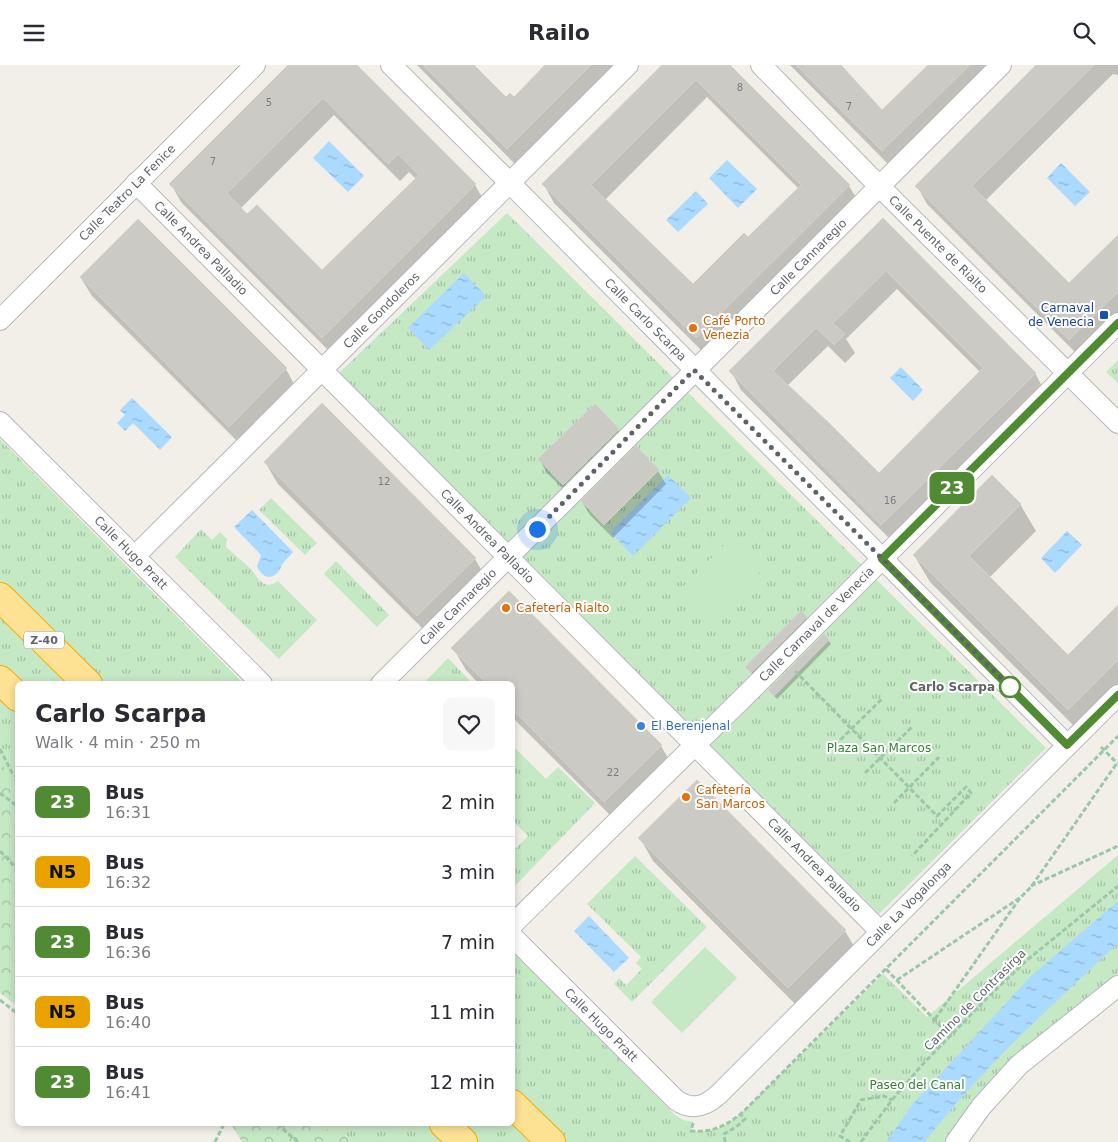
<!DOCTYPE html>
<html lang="en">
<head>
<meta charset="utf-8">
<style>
  body { margin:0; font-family:"DejaVu Sans",sans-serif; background:#f7f7f7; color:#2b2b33; height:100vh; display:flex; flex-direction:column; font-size:19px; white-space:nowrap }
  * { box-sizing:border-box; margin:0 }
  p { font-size:16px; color:#7c7c81 }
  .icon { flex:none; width:28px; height:28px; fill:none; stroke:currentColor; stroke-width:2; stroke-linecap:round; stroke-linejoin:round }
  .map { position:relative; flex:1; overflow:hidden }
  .drawer { position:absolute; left:15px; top:616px; width:500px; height:445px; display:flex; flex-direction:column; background:#fff; border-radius:8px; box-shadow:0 2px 8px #0003 }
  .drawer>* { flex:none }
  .badge { padding:0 10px; border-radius:8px; font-size:18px; line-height:32px }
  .you { position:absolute; width:25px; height:25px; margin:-12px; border:4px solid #fff; border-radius:50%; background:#1a73e8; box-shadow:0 0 0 8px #1a73e833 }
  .map>.badge { position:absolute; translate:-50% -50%; box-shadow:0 0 0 2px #fff }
  .round { display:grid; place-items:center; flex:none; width:52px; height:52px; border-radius:8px; background:#f7f7f7 }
  .summary { display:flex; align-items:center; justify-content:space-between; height:85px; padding:0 20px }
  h1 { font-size:24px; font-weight:800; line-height:38px }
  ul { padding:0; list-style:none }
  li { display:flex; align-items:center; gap:15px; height:70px; padding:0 20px; border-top:1px solid #e1e1e2 }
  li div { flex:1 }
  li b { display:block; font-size:19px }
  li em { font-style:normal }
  li .badge { min-width:55px; font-weight:700; text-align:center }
  header { display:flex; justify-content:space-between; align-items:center; height:65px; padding:0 20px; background:#fff; font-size:22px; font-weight:800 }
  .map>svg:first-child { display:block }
</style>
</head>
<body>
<header><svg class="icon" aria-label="menu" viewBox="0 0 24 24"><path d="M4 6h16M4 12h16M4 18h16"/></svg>Railo<svg class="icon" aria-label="search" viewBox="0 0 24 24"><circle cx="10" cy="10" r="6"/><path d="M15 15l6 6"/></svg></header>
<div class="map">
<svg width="1118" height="1077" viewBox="0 0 1118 1077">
  <defs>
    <pattern id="grass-tufts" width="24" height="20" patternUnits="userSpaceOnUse" patternTransform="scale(1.25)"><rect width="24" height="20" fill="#c5e8c5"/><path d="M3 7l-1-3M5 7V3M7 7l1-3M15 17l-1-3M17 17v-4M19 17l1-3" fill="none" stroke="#a3c0a4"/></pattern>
    <pattern id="forest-crowns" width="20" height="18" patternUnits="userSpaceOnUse" patternTransform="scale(1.25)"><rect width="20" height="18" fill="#c5e8c5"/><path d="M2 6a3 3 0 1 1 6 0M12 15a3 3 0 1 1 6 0" fill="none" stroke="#a3c0a4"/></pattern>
    <pattern id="water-ripples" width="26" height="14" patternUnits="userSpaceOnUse" patternTransform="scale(1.25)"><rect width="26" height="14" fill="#aadaff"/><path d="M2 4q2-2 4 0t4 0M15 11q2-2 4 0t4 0" fill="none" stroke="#8eb4d2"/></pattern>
  </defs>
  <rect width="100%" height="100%" fill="#f1efe8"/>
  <!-- grass -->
  <g fill="url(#grass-tufts)">
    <polygon points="507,148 1046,683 879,849 338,309"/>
    <polygon points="1118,295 1118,318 1106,307"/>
    <polygon points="0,374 244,619 18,619 17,713 0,698"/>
    <polygon points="271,433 317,478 305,490 259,445"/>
    <path d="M201 464 212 475 220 467 227 474 226 482C234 489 242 496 250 503 257 511 263 527 278 516L317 555 279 594 175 492Z"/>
    <polygon points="336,496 389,550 377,562 324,509"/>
    <polygon points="448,593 473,619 423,619"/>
    <polygon points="512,680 546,714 558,702 595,738 513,823 513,786 528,771 513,756"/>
    <path d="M1118 790V908L1059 958 956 1062 946 1077H355L337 1066 303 1059H512L513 887 675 1050 683 1055 693 1057 691 1066C715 1068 726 1061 744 1046L883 909 927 952Z"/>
    <polygon points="635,791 707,862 632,937 614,919 619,913 626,920 642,904 636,898 641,892 587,839"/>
  </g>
  <!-- forest -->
  <g fill="url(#forest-crowns)">
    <polygon points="0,698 17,713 17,941 0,928"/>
    <polygon points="231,1059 303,1059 337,1066 355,1077 242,1077"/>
  </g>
  <!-- pitch -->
  <g fill="#c5e8c5">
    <polygon points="730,474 762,505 707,560 676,529"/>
    <polygon points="705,882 737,913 682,968 651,937"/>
  </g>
  <!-- water -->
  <g fill="url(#water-ripples)">
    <polygon points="329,76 364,111 348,127 313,93"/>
    <polygon points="727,95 757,124 738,143 709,113"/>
    <polygon points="1061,98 1090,127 1075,141 1047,113"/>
    <polygon points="696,126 708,139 678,167 666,155"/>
    <polygon points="464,208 486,231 429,285 408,263"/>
    <polygon points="901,302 923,325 913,336 890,313"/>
    <polygon points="132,333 172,372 160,385 133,358 125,366 117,358 125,350 120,345"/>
    <polygon points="668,410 691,433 633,491 610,467"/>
    <path d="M252 445 293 487C290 491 286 494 284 497 281 500 281 505 277 508 270 516 260 510 257 501L261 490 234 462Z"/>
    <polygon points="1067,466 1082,480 1055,508 1041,493"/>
    <path d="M1118 836V878C1051 942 981 1003 925 1077H886L912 1040 1030 912Z"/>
    <polygon points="589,851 629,893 614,907 574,866"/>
  </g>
  <!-- shadow -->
  <g fill="#0003" fill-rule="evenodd">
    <path d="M290 0H355L475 120 486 139 333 290 181 137 171 119ZM334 50 400 116 409 107 416 114 322 207 247 151 240 144Z"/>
    <polygon points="417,0 472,0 506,34 514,33 547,0 620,0 518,102"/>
    <path d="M664 0H729L849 121 860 139 707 291 554 138 544 120ZM707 32 799 124 749 174 693 221 605 135Z"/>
    <polygon points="790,0 839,0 882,47 930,0 999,0 893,104"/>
    <polygon points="1038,0 1118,0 1118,10 1113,9 985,136 1069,220 1118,172 1118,255 1080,292 927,139 917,121"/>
    <path d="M883 155 1035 308 1045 327 893 477 741 325 731 306ZM897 224 980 307 879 409 787 321 828 281 845 298 855 288 846 274Z"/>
    <polygon points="81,213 286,304 296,323 240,379 92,231"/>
    <polygon points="595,341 618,365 626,379 572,433 547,408 539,394"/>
    <polygon points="265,397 475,494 488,516 431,572 278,419"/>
    <polygon points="658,406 666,419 613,473 590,450 582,437"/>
    <polygon points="1020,439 1036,466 989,513 1068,592 1118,542 1118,637 1084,671 930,517 914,490"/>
    <polygon points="509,528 661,681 674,703 618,758 512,652 512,619 479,619 466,605 453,583"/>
    <polygon points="806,553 808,557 754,611 746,602"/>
    <polygon points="828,575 831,579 777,634 769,625"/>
    <polygon points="697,716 845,866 858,888 801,945 653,796 640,773"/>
  </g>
  <!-- building -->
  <g fill="#cccac5" stroke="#d6d1c6" fill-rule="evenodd">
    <path d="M288 0H357L476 119 322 273 169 119ZM323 33 388 99 398 89 419 110 322 205 257 140 247 149 227 128Z"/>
    <polygon points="423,0 474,0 506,32 510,28 514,32 545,0 591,0 507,84"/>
    <path d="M662 0H730L850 120 696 273 542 119ZM696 15 801 120 748 172 744 168 693 219 591 120Z"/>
    <polygon points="796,0 841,0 882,45 928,0 970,0 882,86"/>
    <polygon points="1036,0 1094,0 972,121 1069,218 1118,170 1118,227 1069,275 915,121"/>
    <path d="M883 153 1036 308 881 460 729 306ZM886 206 983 303 879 408 828 357 773 306 816 263 834 280 845 269 833 258Z"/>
    <polygon points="138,154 287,303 229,362 80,212"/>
    <polygon points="322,338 476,493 417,551 264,397"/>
    <polygon points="595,339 619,364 563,420 538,394"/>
    <polygon points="636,381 659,405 604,460 581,436"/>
    <polygon points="992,410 1021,439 969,491 1068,590 1118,540 1118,595 1068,645 913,490"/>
    <polygon points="509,526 662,680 604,737 512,644 512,619 487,619 451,583"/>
    <polygon points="801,546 807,552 751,608 745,602"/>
    <polygon points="824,569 829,575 774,631 768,625"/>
    <polygon points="697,715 846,865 788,923 638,773"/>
  </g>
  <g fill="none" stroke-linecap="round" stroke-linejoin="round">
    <!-- minor casing -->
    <g stroke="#b5b8bc" stroke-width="22">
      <g id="minor">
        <path id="s1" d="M391 0 510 118 1067 680"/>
        <path id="s2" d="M761 0 880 122 1118 358"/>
        <path id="s3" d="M136 118 880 866"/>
        <path id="s4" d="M0 255 255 0"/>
        <path id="s5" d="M0 357 262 619"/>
        <path id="s6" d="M135 491 628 0"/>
        <path id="s7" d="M381 619 1001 0"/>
        <path id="s8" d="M512 860 750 626 1118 258"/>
        <path id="s9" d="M512 871 676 1035C692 1046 705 1042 719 1029L1118 630"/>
        <polyline points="956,1077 981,1042 1019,1000 1118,921"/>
      </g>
    </g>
    <!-- highway casing -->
    <g stroke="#f9ab00" stroke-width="30">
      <g id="highway">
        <polyline points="0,532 88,619"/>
        <polyline points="0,615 18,632"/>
        <polyline points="512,1039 551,1077"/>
        <polyline points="444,1059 463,1077"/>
      </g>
    </g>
    <!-- path -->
    <g stroke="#9cc7a9" stroke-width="3" stroke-dasharray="5 2.5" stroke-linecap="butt">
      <polyline points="795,606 937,751 966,722 971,728 912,791"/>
      <polyline points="835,680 883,633"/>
      <polyline points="1101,682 1118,699"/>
      <polyline points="0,684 12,708 18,713"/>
      <polyline points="865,708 912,662"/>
      <polyline points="0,728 18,742"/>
      <polyline points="894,738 939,692"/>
      <polyline points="0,786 18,805"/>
      <polyline points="1031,821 1118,781"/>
      <polyline points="886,904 951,972"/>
      <polyline points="897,915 1021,832 1031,822 1117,698"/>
      <polyline points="0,935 18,949"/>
      <polyline points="935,954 1020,833"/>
      <path d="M693 1058 691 1066C713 1068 728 1060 744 1046L1118 671"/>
      <polyline points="277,1059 298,1077"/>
      <polyline points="215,1077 224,1059"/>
      <polyline points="725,1077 724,1069 736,1062 745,1054 740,1049"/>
      <polyline points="850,1077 840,1071 861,1035 884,1031 892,1035"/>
      <polyline points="861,1077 892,1035 922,1000 988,932 1026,896 1118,821"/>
    </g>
    <!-- minor -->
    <use href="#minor" stroke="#fff" stroke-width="20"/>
    <!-- highway -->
    <use href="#highway" stroke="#fde293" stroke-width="28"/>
  </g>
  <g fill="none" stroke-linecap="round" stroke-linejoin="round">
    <!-- line casing -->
    <g stroke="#fff" stroke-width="11">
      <polyline id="line" points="1118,258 882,494 1067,680 1118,630"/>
    </g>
    <!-- line -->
    <use href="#line" stroke="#508a33" stroke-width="8"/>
    <!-- walk -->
    <polyline stroke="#5f6368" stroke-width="5" stroke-dasharray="0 9" points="537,464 694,305 1010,622"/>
  </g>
  <!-- markers -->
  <rect fill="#1a4fb4" stroke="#fff" stroke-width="2" x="1099" y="245" width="10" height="10" rx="2.5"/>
  <g fill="#e8710a" stroke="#fff" stroke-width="2">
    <circle cx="693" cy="263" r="5"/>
    <circle cx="506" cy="543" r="5"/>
    <circle cx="686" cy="732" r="5"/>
  </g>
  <circle fill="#fff" stroke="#508a33" stroke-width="2.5" cx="1010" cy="622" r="10"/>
  <circle fill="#3f7fe0" stroke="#fff" stroke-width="2" cx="641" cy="661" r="5"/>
  <g text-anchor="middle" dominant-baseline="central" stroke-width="4" stroke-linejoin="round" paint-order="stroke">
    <!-- number labels -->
    <g font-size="10" fill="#7a7d7f">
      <text x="740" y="22">8</text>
      <text x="269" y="37">5</text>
      <text x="849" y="41">7</text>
      <text x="213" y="96">7</text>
      <text x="384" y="416">12</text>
      <text x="890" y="435">16</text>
      <text x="613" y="707">22</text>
    </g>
    <!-- shield labels -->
    <rect fill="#fff" stroke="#8f9295" stroke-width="1" x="24" y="566.5" width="40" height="17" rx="4"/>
    <g font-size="11" font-weight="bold" fill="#5f6368">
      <text x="44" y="575">Z-40</text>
    </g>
    <!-- street labels -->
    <g font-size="12" fill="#5f6368" stroke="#fff">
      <text stroke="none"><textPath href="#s4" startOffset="180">Calle Teatro La Fenice</textPath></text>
      <text stroke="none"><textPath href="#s2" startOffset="252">Calle Puente de Rialto</textPath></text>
      <text stroke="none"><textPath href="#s3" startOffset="92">Calle Andrea Palladio</textPath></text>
      <text stroke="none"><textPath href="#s7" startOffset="604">Calle Cannaregio</textPath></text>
      <text stroke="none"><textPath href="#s6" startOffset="348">Calle Gondoleros</textPath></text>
      <text stroke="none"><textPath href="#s1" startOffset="360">Calle Carlo Scarpa</textPath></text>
      <text stroke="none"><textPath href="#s3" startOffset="498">Calle Andrea Palladio</textPath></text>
      <text stroke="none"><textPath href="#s5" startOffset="185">Calle Hugo Pratt</textPath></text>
      <text stroke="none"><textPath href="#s7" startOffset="109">Calle Cannaregio</textPath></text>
      <text stroke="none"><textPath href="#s8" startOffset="428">Calle Carnaval de Venecia</textPath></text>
      <text stroke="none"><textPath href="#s3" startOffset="962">Calle Andrea Palladio</textPath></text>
      <text stroke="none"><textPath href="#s9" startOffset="548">Calle La Vogalonga</textPath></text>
      <text transform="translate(975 935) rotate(-45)">Camino de Contrasirga</text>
      <text stroke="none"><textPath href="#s9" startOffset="126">Calle Hugo Pratt</textPath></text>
    </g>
    <!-- transit labels -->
    <g font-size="12" fill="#164399" stroke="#fff" text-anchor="end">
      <text x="1094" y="243">Carnaval<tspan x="1094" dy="14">de Venecia</tspan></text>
    </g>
    <!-- food labels -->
    <g font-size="12" fill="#c56008" stroke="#fff" text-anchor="start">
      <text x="703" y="256">Café Porto<tspan x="703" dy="14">Venezia</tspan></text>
      <text x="516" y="543">Cafetería Rialto</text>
      <text x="696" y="725">Cafetería<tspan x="696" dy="14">San Marcos</tspan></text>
    </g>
    <!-- stop labels -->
    <g font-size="12" font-weight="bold" fill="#5f6368" stroke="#fff" text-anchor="end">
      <text x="995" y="622">Carlo Scarpa</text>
    </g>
    <!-- shop labels -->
    <g font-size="12" fill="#366cbe" stroke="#fff" text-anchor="start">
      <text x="651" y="661">El Berenjenal</text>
    </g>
    <!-- park labels -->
    <g font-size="12" fill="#348238" stroke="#fff">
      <text x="879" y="683">Plaza San Marcos</text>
      <text x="917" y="1020">Paseo del Canal</text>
    </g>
  </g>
</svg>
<div class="you" style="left:537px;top:464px"></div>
<b class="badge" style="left:952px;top:423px;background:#508a33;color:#fff">23</b>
<section class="drawer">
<div class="summary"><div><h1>Carlo Scarpa</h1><p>Walk · 4 min · 250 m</p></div><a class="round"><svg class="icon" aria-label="heart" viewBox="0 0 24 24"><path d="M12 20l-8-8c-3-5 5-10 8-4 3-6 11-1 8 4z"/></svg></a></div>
<ul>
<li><span class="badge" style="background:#508a33;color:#fff">23</span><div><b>Bus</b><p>16:31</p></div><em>2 min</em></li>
<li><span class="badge" style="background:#eaa200;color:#111">N5</span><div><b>Bus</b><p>16:32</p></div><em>3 min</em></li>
<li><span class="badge" style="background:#508a33;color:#fff">23</span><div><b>Bus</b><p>16:36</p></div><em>7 min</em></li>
<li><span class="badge" style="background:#eaa200;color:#111">N5</span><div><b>Bus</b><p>16:40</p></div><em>11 min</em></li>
<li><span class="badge" style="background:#508a33;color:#fff">23</span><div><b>Bus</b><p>16:41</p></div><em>12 min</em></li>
</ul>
</section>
</div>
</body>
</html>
